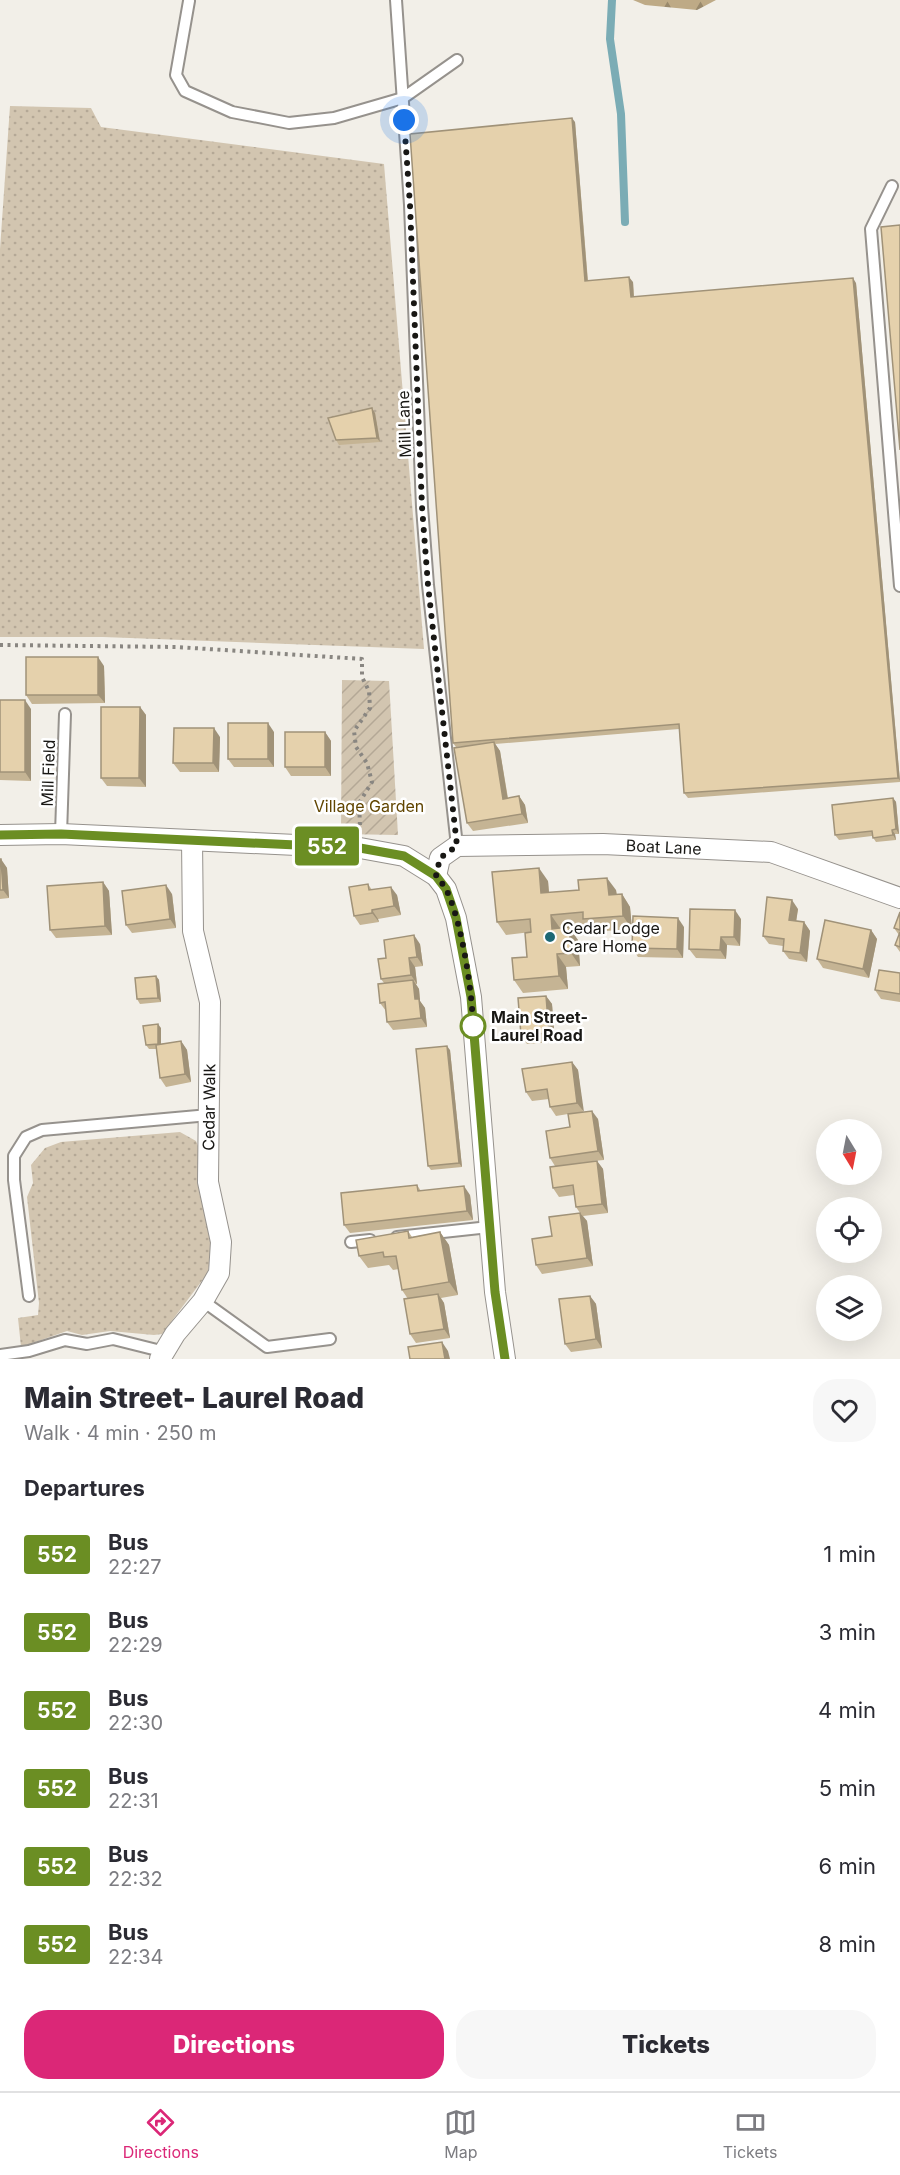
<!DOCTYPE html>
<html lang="en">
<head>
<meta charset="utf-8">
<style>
  body { margin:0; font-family:Inter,sans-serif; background:#f7f7f7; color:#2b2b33; height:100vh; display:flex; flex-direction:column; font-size:22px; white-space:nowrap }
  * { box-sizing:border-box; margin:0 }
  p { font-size:20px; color:#7c7c81 }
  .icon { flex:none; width:33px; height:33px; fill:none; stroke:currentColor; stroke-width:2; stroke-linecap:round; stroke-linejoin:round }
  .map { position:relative; height:1359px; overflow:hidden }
  .drawer { display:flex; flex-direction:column; background:#fff; flex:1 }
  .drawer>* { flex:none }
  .badge { padding:0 12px; border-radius:4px; font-size:21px; line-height:39px }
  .needle { width:39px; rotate:170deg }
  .fabs { position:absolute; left:816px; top:1119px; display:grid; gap:12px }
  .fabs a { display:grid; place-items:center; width:66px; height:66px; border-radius:50%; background:#fff; box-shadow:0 6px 24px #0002; font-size:30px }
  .you { position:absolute; width:30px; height:30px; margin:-15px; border:4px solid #fff; border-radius:50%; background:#1a73e8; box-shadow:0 0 0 9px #1a73e833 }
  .map>.badge { position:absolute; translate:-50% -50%; box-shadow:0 0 0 3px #fff }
  h2 { padding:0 24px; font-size:22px; line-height:54px }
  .round { display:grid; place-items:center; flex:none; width:63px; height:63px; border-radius:24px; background:#f7f7f7 }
  .headline { display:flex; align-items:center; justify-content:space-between; height:102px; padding:0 24px }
  h1 { font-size:28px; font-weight:800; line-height:45px }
  .action { display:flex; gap:12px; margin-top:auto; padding:12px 24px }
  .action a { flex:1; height:69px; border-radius:24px; background:#db2777; color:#fff; font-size:24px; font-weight:800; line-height:69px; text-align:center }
  .action a+a { background:#f7f7f7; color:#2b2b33 }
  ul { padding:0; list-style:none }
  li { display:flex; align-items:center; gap:18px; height:78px; padding:0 24px }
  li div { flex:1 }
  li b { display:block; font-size:22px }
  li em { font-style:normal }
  li .badge { min-width:66px; font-weight:700; text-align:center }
  .dock { display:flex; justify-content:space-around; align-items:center; height:84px; border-top:2px solid #e1e1e2; background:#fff; font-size:16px; color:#7c7c81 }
  .dock a { display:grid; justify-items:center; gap:3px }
  .dock .selected { color:#db2777 }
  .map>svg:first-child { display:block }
</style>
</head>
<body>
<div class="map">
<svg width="900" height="1359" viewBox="0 0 900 1359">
  <defs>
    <pattern id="grass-dots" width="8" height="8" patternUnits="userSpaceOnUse" patternTransform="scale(1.5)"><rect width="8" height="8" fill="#d2c5b0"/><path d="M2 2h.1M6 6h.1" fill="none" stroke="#b4a896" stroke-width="1.8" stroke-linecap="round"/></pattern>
    <pattern id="forest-firs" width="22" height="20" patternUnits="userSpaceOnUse" patternTransform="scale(1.5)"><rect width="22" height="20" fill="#beaa86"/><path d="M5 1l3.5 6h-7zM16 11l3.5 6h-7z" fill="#99896c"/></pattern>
    <pattern id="garden-furrows" width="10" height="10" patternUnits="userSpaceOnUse" patternTransform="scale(1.5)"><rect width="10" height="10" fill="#d2c5b0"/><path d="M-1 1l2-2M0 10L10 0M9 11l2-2" fill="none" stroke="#b4a896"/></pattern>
  </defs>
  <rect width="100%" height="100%" fill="#f2efe8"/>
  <!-- grass -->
  <g fill="url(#grass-dots)">
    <polygon points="10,106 91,108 101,127 384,164 424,649 103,637 0,637 0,249"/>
    <polygon points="180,1132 196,1141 200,1151 213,1240 211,1258 207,1274 162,1334 154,1335 110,1331 82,1335 67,1331 21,1347 18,1318 38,1315 39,1303 27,1197 33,1183 31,1165 45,1148 61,1142"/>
  </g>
  <!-- forest -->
  <polygon fill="url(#forest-firs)" points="633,0 716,0 697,10 645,5"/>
  <!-- garden -->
  <polygon fill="url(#garden-furrows)" points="342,680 389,681 398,835 341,834"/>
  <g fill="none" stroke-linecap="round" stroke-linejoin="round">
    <!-- stream -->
    <polyline stroke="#7bacb5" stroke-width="8" points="612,0 610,39 621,114 625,222"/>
    <!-- service casing -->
    <g stroke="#96928d" stroke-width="14">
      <g id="service">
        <polyline points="396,0 410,205 422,507 428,585 457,846"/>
        <polyline points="189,1 176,75 185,91 232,112 289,123 334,118 403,98 457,60"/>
        <polyline points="892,186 871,229 900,586"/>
        <polyline points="61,834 65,714"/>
        <polyline points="397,1237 489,1227"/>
        <polyline points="351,1242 370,1240"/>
        <polyline points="29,1296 14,1180 14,1156 26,1137 42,1130 209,1115"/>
        <polyline points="203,1301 267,1347 330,1339"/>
        <polyline points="0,1355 29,1351 65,1340 87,1344 113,1339 165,1352"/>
      </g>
    </g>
    <!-- minor casing -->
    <g stroke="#96928d" stroke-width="22">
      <g id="minor">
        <polyline points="0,835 61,834 360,848 404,856 436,876 446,889 456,918 471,997 495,1292 505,1359"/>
        <path id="s1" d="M436 876 440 858 457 846 603 844 771 852 900 898"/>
        <path id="s2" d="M160 1359 175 1334 203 1301 219 1273 221 1242 208 1182 210 1002 193 931 192 840"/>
      </g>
    </g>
    <!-- path -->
    <polyline stroke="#898681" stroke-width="4" stroke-dasharray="3 4.5" stroke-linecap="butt" points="0,645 177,647 362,659 362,677 369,691 370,708 354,731 356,747 367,763 372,782 359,803 360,826"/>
    <!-- service -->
    <use href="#service" stroke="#fff" stroke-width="10"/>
    <!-- minor -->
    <use href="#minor" stroke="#fff" stroke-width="20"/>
  </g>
  <!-- wall -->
  <g fill="#c5b494">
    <polygon points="575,122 588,281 633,282 634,297 856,283 900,782 688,798 684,793 679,729 495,744 500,751 508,798 519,796 525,805 528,823 473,831 467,823 468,746 456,747 453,743"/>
    <polygon points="375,413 380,442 339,445 336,440"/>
    <polygon points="104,666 105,703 32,704 26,695"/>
    <polygon points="0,700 31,709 31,781 0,780"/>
    <polygon points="140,707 146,715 146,787 107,786 101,778"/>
    <polygon points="274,732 274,767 234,767 228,759"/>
    <polygon points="325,732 331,741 331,776 291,776 285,767"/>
    <polygon points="220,737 219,772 180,772 173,763"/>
    <polygon points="893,798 896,802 899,834 895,834 896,840 876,842 872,836 839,840 835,835"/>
    <polygon points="0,859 7,868 9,898 0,899"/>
    <polygon points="548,881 549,893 616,890 617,895 622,894 630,907 632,929 592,932 587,925 560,928 578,940 580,966 566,967 568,989 523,993 514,980 527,957 531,932 506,935 497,922"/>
    <polygon points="103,882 109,891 112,935 56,938 50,930"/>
    <polygon points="368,884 372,890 397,895 401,915 378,919 379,922 360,925 354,916"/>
    <polygon points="172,894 176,928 132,933 126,925"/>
    <polygon points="798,909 796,921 804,922 810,931 807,962 789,959 783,951 783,946 769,944 763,936"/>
    <polygon points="900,912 900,952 895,945 899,935 894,928"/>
    <polygon points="741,919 740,946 727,945 726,959 696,958 689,949"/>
    <polygon points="684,927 683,958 638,957 632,948"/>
    <polygon points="871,930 877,939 869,978 823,968 817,959"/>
    <polygon points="420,944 423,966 415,967 417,984 416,984 419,989 420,1001 425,1008 427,1027 393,1030 387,1022 386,1011 380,1003 384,983 381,979 386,958"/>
    <polygon points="900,973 900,1002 881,999 875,990"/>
    <polygon points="156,976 159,980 161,1002 140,1004 137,999"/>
    <polygon points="546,996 552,1004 555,1042 527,1044 521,1035"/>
    <polygon points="161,1028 161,1044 181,1041 187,1050 191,1082 166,1087 160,1078 156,1049 149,1049 146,1045"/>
    <polygon points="450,1050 462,1167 431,1170 428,1166"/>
    <polygon points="572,1062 578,1070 583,1112 598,1119 604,1160 593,1161 597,1161 603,1169 608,1213 583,1216 587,1221 593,1266 542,1274 536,1265 552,1236 580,1213 576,1207 574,1195 559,1197 553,1188 555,1166 550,1158 570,1127 568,1114 556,1116 550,1107 549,1099 532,1101 526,1092"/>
    <polygon points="417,1185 421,1191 470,1195 473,1220 350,1233 344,1225"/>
    <polygon points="408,1231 412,1237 440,1232 449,1245 458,1295 441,1298 444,1303 450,1338 416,1343 410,1334 408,1299 402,1290 399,1269 393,1270 389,1265 368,1268 359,1256"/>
    <polygon points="590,1296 596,1304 602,1348 571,1352 565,1344"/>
  </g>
  <!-- shaded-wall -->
  <g fill="#a09278">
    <polygon points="572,118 575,122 588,285 585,281"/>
    <polygon points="629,277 633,282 634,301 631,297"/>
    <polygon points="853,278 856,283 900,781 898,778"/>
    <polygon points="372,408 375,413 380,442 377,438"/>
    <polygon points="98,657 104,666 105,703 98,695"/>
    <polygon points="25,700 31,709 31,781 25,772"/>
    <polygon points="140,707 146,715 146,787 139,778"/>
    <polygon points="268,723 274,732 274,767 268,759"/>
    <polygon points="214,728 220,737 219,772 213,763"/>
    <polygon points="325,732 331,741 331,776 325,767"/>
    <polygon points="494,742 500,751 509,807 503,799"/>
    <polygon points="519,796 525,805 528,823 522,814"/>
    <polygon points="893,798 896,802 899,834 896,829"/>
    <polygon points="892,830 895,834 896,840 893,835"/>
    <polygon points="1,859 7,868 9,898 3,890"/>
    <polygon points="539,868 548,881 550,906 541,893"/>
    <polygon points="607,878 616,890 618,908 609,895"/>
    <polygon points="103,882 109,891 112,935 105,926"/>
    <polygon points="166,885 172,894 176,928 170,919"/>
    <polygon points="391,887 397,895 401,915 394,906"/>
    <polygon points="622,894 630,907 632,929 623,916"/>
    <polygon points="792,900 798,909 795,929 789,920"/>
    <polygon points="372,910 378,919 379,922 372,913"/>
    <polygon points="735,910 741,919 740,946 734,937"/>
    <polygon points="551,915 560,928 552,929"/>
    <polygon points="678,918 684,927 683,958 677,949"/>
    <polygon points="804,922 810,931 807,962 800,953"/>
    <polygon points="569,927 578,940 580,966 571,953"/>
    <polygon points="871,930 877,939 869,978 863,969"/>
    <polygon points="414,935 420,944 423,966 417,957"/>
    <polygon points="721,937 727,945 726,959 720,950"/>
    <polygon points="557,954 566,967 568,989 559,976"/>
    <polygon points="409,958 415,967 417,984 411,975"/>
    <polygon points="156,976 159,980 161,1002 158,998"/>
    <polygon points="413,980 419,989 420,1001 425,1008 427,1027 421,1018 415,999"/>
    <polygon points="546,996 552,1004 555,1042 549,1033"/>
    <polygon points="158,1024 161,1028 161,1049 158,1044"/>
    <polygon points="181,1041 187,1050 191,1082 185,1074"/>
    <polygon points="447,1046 450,1050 462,1167 459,1163"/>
    <polygon points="572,1062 578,1070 584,1112 577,1103"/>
    <polygon points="592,1111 598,1119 604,1160 598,1151"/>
    <polygon points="597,1161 603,1169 608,1213 602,1204"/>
    <polygon points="464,1186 470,1195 473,1220 467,1211"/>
    <polygon points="580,1213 587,1221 593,1266 587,1258"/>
    <polygon points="440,1232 449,1245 458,1295 449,1282"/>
    <polygon points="438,1294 444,1303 450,1338 444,1329"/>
    <polygon points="590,1296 596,1304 602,1348 596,1339"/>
    <polygon points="442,1342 448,1351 450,1359 445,1359"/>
  </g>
  <!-- building -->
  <g fill="#e5d1ac" stroke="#a09278" stroke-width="1.5">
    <polygon points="572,118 585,281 629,277 631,297 853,278 898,778 684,793 679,724 453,743 410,134"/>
    <polygon points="900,225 900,450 881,227"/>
    <polygon points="372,408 377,438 336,440 328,418"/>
    <rect x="26" y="657" width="72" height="38"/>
    <rect x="0" y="700" width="25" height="72"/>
    <polygon points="101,707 140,707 139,778 101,778"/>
    <rect x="228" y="723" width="40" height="36"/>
    <polygon points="174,728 214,728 213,763 173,763"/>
    <rect x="285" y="732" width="40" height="35"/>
    <polygon points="494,742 503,799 519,796 522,814 467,823 454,748"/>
    <polygon points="893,798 896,829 892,830 893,835 873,838 872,831 835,835 832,805"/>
    <polygon points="0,859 1,859 3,890 0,890"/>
    <polygon points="539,868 541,893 579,890 578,880 607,878 609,895 622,894 623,916 583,919 583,912 551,915 552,929 569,927 571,953 557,954 559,976 514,980 512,958 527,957 525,933 531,932 530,919 497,922 492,872"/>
    <polygon points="103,882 105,926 50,930 47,886"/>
    <polygon points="368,884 369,890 391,887 394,906 372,910 372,913 354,916 349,887"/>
    <polygon points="166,885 170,919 126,925 122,891"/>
    <polygon points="767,897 792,900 789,920 804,922 800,953 783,951 784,939 763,936"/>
    <polygon points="690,909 735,910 734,937 721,937 720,950 689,949"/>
    <polygon points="900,912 900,930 894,928"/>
    <polygon points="633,916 678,918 677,949 632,948"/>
    <polygon points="825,920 871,930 863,969 817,959"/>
    <polygon points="900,932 900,947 895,945"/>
    <polygon points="414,935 417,957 409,958 411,975 381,979 378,959 386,958 384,940"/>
    <polygon points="879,970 900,973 900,994 875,990"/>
    <polygon points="156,976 158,998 137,999 135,978"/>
    <polygon points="413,980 415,999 419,999 421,1018 387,1022 385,1002 380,1003 378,984"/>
    <polygon points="546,996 549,1033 521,1035 518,998"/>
    <polygon points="158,1024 158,1044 146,1045 143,1026"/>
    <polygon points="181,1041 185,1074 160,1078 156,1045"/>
    <polygon points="447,1046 459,1163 428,1166 416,1049"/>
    <polygon points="572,1062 577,1103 550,1107 547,1089 526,1092 522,1069"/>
    <polygon points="592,1111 598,1151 550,1158 546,1131 570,1127 568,1114"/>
    <polygon points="597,1161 602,1204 576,1207 573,1185 553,1188 550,1167"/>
    <polygon points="417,1185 418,1191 464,1186 467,1211 344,1225 341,1193"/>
    <polygon points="580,1213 587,1258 536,1265 532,1239 552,1236 549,1217"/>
    <polygon points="408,1231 409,1238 440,1232 449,1282 402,1290 396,1256 384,1257 383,1252 359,1256 356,1240"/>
    <polygon points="438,1294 444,1329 410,1334 404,1299"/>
    <polygon points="590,1296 596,1339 565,1344 559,1299"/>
    <polygon points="442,1342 445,1359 410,1359 408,1347"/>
  </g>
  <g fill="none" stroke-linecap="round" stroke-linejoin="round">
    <!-- line casing -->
    <g stroke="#fff" stroke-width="14">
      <polyline id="line" points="0,835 61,834 360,848 404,856 436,876 446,889 456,918 471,997 495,1292 505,1359"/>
    </g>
    <!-- line -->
    <use href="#line" stroke="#6b8e23" stroke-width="9"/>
    <!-- walk -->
    <path stroke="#181714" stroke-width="6" stroke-dasharray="0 10.8" d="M404 120 410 205 422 507 428 585 457 846 440 858 436 876C440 881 444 885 447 891 462 924 472 989 473 1026"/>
  </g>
  <!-- markers -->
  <circle fill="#1e6874" stroke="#fff" stroke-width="2" cx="550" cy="937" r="6"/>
  <circle fill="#fff" stroke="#6b8e23" stroke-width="3" cx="473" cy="1026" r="12"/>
  <g text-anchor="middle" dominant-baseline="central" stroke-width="5" stroke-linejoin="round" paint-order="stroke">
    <!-- street labels -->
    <g font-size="16" fill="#181714" stroke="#fff">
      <text transform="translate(404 424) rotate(-92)">Mill Lane</text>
      <text transform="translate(48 773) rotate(-88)">Mill Field</text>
      <text stroke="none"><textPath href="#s1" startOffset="246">Boat Lane</textPath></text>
      <text stroke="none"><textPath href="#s2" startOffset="272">Cedar Walk</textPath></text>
    </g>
    <!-- park labels -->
    <g font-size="16" fill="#614500" stroke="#fff">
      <text x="369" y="806">Village Garden</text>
    </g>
    <!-- poi labels -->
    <g font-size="16" fill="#181714" stroke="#fff" text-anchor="start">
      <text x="562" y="928">Cedar Lodge<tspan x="562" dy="18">Care Home</tspan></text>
    </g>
    <!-- stop labels -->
    <g font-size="16" font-weight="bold" fill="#181714" stroke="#fff" text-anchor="start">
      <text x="491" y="1017">Main Street-<tspan x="491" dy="18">Laurel Road</tspan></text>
    </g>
  </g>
</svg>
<div class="fabs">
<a><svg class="needle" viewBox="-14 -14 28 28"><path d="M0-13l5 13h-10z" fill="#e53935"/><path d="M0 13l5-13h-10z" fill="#7c7c81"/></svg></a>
<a><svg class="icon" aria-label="locate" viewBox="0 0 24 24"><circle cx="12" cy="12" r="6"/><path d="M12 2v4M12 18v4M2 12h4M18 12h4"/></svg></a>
<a><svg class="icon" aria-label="layers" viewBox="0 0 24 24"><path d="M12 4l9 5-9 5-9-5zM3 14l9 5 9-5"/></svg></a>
</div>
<div class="you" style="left:404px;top:120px"></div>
<b class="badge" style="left:327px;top:846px;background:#6b8e23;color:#fff">552</b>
</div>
<section class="drawer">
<div class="headline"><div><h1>Main Street- Laurel Road</h1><p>Walk · 4 min · 250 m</p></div><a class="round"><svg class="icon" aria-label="heart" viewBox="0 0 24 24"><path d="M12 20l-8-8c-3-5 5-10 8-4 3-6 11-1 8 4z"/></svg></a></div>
<h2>Departures</h2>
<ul>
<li><span class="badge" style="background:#6b8e23;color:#fff">552</span><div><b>Bus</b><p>22:27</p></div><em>1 min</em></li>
<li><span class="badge" style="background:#6b8e23;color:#fff">552</span><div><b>Bus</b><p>22:29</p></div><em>3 min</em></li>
<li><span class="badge" style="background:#6b8e23;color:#fff">552</span><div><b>Bus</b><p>22:30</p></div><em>4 min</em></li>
<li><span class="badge" style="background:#6b8e23;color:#fff">552</span><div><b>Bus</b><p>22:31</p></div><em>5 min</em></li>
<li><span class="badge" style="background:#6b8e23;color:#fff">552</span><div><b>Bus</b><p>22:32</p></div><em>6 min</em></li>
<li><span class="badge" style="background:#6b8e23;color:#fff">552</span><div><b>Bus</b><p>22:34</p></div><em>8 min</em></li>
</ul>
<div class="action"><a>Directions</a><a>Tickets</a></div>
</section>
<nav class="dock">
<a class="selected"><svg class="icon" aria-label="directions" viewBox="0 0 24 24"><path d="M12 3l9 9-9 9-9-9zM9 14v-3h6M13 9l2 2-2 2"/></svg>Directions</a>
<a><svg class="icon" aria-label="map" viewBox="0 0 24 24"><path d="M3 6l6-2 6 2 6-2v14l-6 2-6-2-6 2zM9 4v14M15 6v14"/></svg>Map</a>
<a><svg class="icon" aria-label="tickets" viewBox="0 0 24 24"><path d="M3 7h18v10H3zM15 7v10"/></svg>Tickets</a>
</nav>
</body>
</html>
